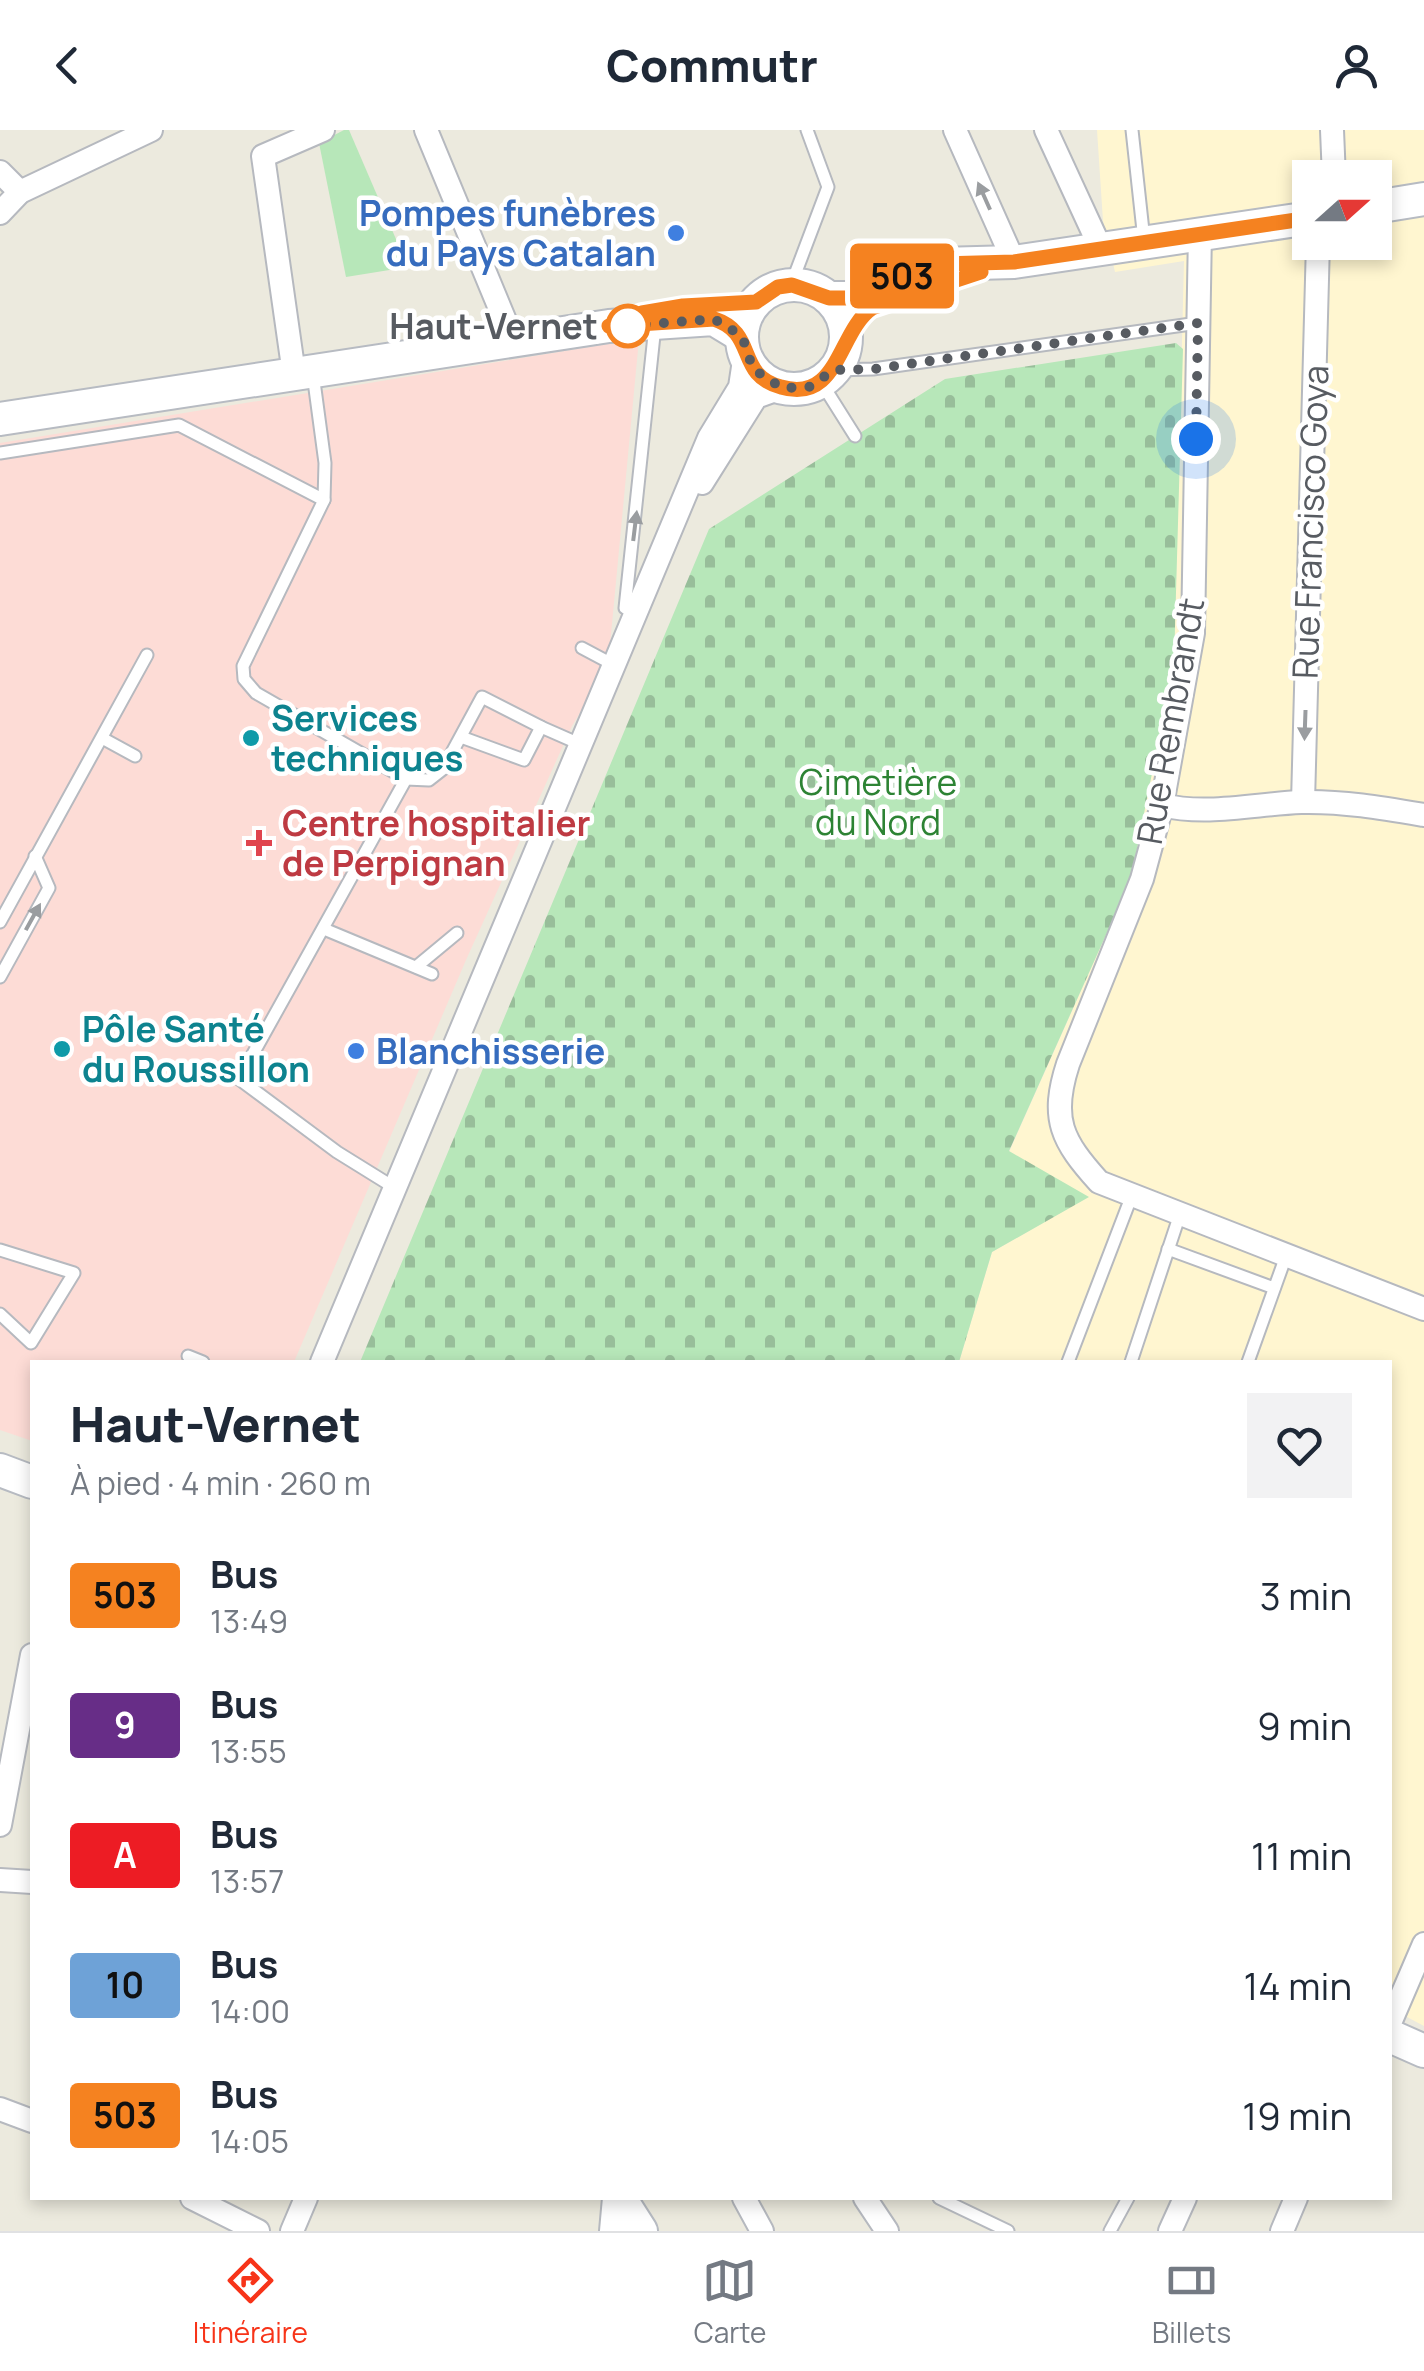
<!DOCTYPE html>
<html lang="fr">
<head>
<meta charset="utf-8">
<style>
  body { margin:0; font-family:Manrope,sans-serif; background:#f2f2f3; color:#1f2937; height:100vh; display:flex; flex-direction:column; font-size:38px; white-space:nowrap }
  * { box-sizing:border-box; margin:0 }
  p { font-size:32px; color:#747a83 }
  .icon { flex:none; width:55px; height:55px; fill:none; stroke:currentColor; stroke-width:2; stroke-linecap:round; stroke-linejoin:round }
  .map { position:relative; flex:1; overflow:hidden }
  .sheet { position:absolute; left:30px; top:1230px; width:1362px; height:840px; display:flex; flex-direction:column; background:#fff; border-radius:0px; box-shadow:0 5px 15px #0003 }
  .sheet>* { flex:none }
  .badge { padding:0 20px; border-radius:8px; font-size:35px; line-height:65px }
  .needle { width:65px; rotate:69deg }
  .fabs { position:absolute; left:1292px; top:30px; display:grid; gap:20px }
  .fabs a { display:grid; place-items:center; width:100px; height:100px; border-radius:0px; background:#fff; box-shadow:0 5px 15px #0003; font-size:50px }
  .you { position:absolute; width:50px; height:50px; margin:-25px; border:8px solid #fff; border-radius:50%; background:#1a73e8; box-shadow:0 0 0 15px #1a73e833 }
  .map>.badge { position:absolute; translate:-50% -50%; box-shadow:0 0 0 5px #fff }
  .round { display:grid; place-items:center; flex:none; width:105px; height:105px; border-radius:0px; background:#f2f2f3 }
  .head { display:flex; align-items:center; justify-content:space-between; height:170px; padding:0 40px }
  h1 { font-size:48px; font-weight:800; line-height:75px }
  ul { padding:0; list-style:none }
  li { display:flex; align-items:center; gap:30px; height:130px; padding:0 40px }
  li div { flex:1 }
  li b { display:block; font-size:38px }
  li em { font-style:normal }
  li .badge { min-width:110px; font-weight:700; text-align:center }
  header { display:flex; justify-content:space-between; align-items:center; height:130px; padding:0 40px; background:#fff; font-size:45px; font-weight:800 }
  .menu { display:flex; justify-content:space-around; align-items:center; height:140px; border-top:2px solid #e0e1e3; background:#fff; font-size:28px; color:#747a83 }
  .menu a { display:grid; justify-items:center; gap:5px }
  .menu .on { color:#f73419 }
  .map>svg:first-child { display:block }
</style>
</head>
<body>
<header><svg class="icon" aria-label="back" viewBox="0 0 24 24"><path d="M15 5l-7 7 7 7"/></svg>Commutr<svg class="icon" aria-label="person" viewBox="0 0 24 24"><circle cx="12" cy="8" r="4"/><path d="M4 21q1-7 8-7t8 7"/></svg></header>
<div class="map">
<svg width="1424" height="2101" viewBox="0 0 1424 2101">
  <defs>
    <pattern id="cemetery-stones" width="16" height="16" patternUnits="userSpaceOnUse" patternTransform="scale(2.5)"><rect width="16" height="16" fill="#b7e7b9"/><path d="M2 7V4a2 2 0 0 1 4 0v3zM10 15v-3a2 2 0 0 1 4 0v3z" fill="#98be9a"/></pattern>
  </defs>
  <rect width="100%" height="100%" fill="#eceade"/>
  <!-- commercial -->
  <path fill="#fff6d0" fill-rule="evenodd" d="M1097 0H1424V1896L1390 1878V1232H959L992 1122 1088 1067 1009 1022 1131 749 1174 532 1184 131 1115 142 1103 91ZM1310 48H1375V112H1310Z"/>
  <!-- medical -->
  <polygon fill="#fddcd6" points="639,209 608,536 572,596 466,830 294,1232 32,1232 32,1311 0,1300 0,313"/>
  <!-- cemetery -->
  <polygon fill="url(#cemetery-stones)" points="1176,213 1183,219 1174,532 1131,749 1009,1021 1089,1067 992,1122 959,1232 360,1232 709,399 945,249"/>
  <!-- green -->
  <polygon fill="#b7e7b9" points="344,0 349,0 408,137 346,147 319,13"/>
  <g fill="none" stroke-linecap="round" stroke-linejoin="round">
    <!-- lane casing -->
    <g stroke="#b6b9bf" stroke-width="15">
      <g id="lane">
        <polyline points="1132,0 1144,110"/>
        <polyline points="791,155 828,57 807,0"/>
        <polyline points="834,240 873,239 1198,193"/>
        <polyline points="313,244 325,333 324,370 243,536 244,549 256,563 406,649 239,949 337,1022 395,1058"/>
        <polyline points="821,252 855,306"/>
        <polyline points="0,323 179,295 324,370"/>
        <polyline points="638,485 625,478 655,196"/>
        <polyline points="582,518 614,535"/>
        <polyline points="541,597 582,615"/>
        <polyline points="102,608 135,626"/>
        <polyline points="406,649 429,650 443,639 482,567 541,597 524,630 461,607"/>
        <polyline points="0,792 147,525"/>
        <polyline points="324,799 432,844"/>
        <polyline points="416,837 457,803"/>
        <polyline points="0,847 49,758 35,726"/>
        <polyline points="1168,1119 1274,1158"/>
        <polyline points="0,1120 74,1143 31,1213 0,1184"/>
        <polyline points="188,1226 203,1232"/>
        <polyline points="1068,1232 1132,1065"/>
        <polyline points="1131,1232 1180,1084"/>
        <polyline points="1248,1232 1286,1126"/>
        <polyline points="939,2068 1008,2101"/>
        <polyline points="1110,2101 1128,2068"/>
      </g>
    </g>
    <!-- street casing -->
    <g stroke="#b6b9bf" stroke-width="26">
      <g id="street">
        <polyline points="426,0 513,210"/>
        <polyline points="955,0 1014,132"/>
        <polyline points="1046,0 1100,117"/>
        <polyline points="1332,0 1334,48"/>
        <polyline points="0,42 20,62"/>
        <polyline points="0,83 20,62 151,0"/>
        <path d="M1200 101 1193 503 1162 675 1142 749 1068 934C1050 989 1062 1011 1099 1052L1424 1179"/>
        <polyline points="294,244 263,26 323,0"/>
        <polyline points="702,353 756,267 781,258"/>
        <polyline points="1303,672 1318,112"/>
        <path d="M1162 675C1206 686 1255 674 1301 672 1343 671 1383 678 1424 685"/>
        <polyline points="322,1232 709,308 740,257 745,224"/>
        <polyline points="0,1695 32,1525"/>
        <polyline points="0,1750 32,1752"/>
        <polyline points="1390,1893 1424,1814"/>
        <polyline points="0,1979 32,1991"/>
        <polyline points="192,2068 258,2101"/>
        <polyline points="744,2068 762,2101"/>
        <polyline points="865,2068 887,2101"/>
        <polyline points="292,2101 306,2068"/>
        <polyline points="611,2101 614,2068"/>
        <polyline points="1170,2101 1185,2068"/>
        <polyline points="1282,2101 1296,2068"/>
      </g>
    </g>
    <!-- secondary casing -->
    <g stroke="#b7bbc2" stroke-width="36">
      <g id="secondary">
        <polyline points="1375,77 1424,69"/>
        <circle cx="794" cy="207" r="52"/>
        <polyline points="829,168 854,168 940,134 1014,132 1310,88"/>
        <polyline points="0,289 609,196 714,189 742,206"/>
        <polyline points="0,1340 32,1352"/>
        <polyline points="1390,1906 1424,1921"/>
        <polyline points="620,2068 641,2101"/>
      </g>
    </g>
    <!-- lane -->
    <use href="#lane" stroke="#fff" stroke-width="11"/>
    <!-- street -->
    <use href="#street" stroke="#fff" stroke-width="22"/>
    <!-- secondary -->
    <use href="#secondary" stroke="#fff" stroke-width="32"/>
  </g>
  <!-- one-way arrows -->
  <defs><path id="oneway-solid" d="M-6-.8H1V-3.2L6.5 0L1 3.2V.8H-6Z" transform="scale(2.5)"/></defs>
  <g fill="#9a9da0">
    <use href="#oneway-solid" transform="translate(984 66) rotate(-114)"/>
    <use href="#oneway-solid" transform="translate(635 396) rotate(-83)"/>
    <use href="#oneway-solid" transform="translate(1305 595) rotate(92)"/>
    <use href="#oneway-solid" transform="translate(33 787) rotate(-61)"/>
  </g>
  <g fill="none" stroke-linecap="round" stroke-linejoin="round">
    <!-- line casing -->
    <g stroke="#fff" stroke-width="22">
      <path id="line" d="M981 142 872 178C838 201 839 274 781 257 735 245 758 203 714 189L609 196 642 183 683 176 756 172 778 157 792 155 829 168H854L940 134 1014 132 1310 88"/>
    </g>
    <!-- line -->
    <use href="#line" stroke="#f58220" stroke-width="15"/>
    <!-- walk -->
    <polyline stroke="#575b61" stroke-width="10" stroke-dasharray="0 18" points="628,196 714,189 742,206 753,239 782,258 809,257 834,240 874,239 1198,193 1196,309"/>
  </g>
  <!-- markers -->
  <g fill="#3f7fe0" stroke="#fff" stroke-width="4">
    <circle cx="676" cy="103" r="10"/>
    <circle cx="356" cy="921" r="10"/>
  </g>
  <circle fill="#fff" stroke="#f58220" stroke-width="5" cx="628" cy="196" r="20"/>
  <g fill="#0f9aa8" stroke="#fff" stroke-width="4">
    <circle cx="251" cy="608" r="10"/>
    <circle cx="62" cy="919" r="10"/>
  </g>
  <path fill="#e0444e" stroke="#fff" stroke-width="4" d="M254 698h10v10h10v10h-10v10h-10v-10h-10v-10h10z"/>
  <g text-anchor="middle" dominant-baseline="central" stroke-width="9" stroke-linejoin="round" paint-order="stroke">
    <!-- shop labels -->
    <g font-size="35" font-weight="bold" fill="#366cbe" stroke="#fff" text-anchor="end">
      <text x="656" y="83">Pompes funèbres<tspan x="656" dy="40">du Pays Catalan</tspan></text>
      <text x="376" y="921" text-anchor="start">Blanchisserie</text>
    </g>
    <!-- stop labels -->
    <g font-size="35" font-weight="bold" fill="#575b61" stroke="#fff" text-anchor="end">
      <text x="598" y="196">Haut-Vernet</text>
    </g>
    <!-- street labels -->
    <g font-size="35" fill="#575b61" stroke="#fff">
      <text transform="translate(1310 392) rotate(-88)">Rue Francisco Goya</text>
      <text transform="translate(1170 591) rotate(-80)">Rue Rembrandt</text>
    </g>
    <!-- culture labels -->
    <g font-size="35" font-weight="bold" fill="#0d838f" stroke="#fff" text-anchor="start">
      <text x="271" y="588">Services<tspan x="271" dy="40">techniques</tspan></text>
      <text x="82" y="899">Pôle Santé<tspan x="82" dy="40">du Roussillon</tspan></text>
    </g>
    <!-- park labels -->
    <g font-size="35" fill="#2d8334" stroke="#fff">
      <text x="878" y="652">Cimetière<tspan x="878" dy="40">du Nord</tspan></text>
    </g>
    <!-- health labels -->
    <g font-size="35" font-weight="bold" fill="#be3a42" stroke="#fff" text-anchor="start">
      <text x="282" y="693">Centre hospitalier<tspan x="282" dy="40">de Perpignan</tspan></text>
    </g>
  </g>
</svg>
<div class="fabs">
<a><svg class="needle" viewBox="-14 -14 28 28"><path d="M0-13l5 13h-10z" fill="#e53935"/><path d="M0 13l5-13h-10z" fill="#747a83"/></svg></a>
</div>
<div class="you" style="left:1196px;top:309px"></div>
<b class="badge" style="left:902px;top:146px;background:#f58220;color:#111">503</b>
<section class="sheet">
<div class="head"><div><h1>Haut-Vernet</h1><p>À pied · 4 min · 260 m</p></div><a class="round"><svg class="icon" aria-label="heart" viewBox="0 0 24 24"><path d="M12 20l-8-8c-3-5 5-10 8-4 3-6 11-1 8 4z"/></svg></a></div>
<ul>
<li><span class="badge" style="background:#f58220;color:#111">503</span><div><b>Bus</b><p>13:49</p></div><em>3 min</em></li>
<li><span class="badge" style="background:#672d87;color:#fff">9</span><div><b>Bus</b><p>13:55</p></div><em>9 min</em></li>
<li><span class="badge" style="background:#ed1c24;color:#fff">A</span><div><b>Bus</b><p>13:57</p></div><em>11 min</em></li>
<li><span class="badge" style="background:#6ea2d7;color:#111">10</span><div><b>Bus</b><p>14:00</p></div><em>14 min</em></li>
<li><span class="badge" style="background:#f58220;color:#111">503</span><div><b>Bus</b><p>14:05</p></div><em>19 min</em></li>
</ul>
</section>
</div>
<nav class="menu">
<a class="on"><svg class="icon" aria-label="directions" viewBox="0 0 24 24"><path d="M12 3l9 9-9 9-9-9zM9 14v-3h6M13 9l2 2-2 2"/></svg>Itinéraire</a>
<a><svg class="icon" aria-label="map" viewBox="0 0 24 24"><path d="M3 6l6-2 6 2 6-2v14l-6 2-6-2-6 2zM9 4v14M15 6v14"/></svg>Carte</a>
<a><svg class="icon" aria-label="tickets" viewBox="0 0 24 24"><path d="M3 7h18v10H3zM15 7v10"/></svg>Billets</a>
</nav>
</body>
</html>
